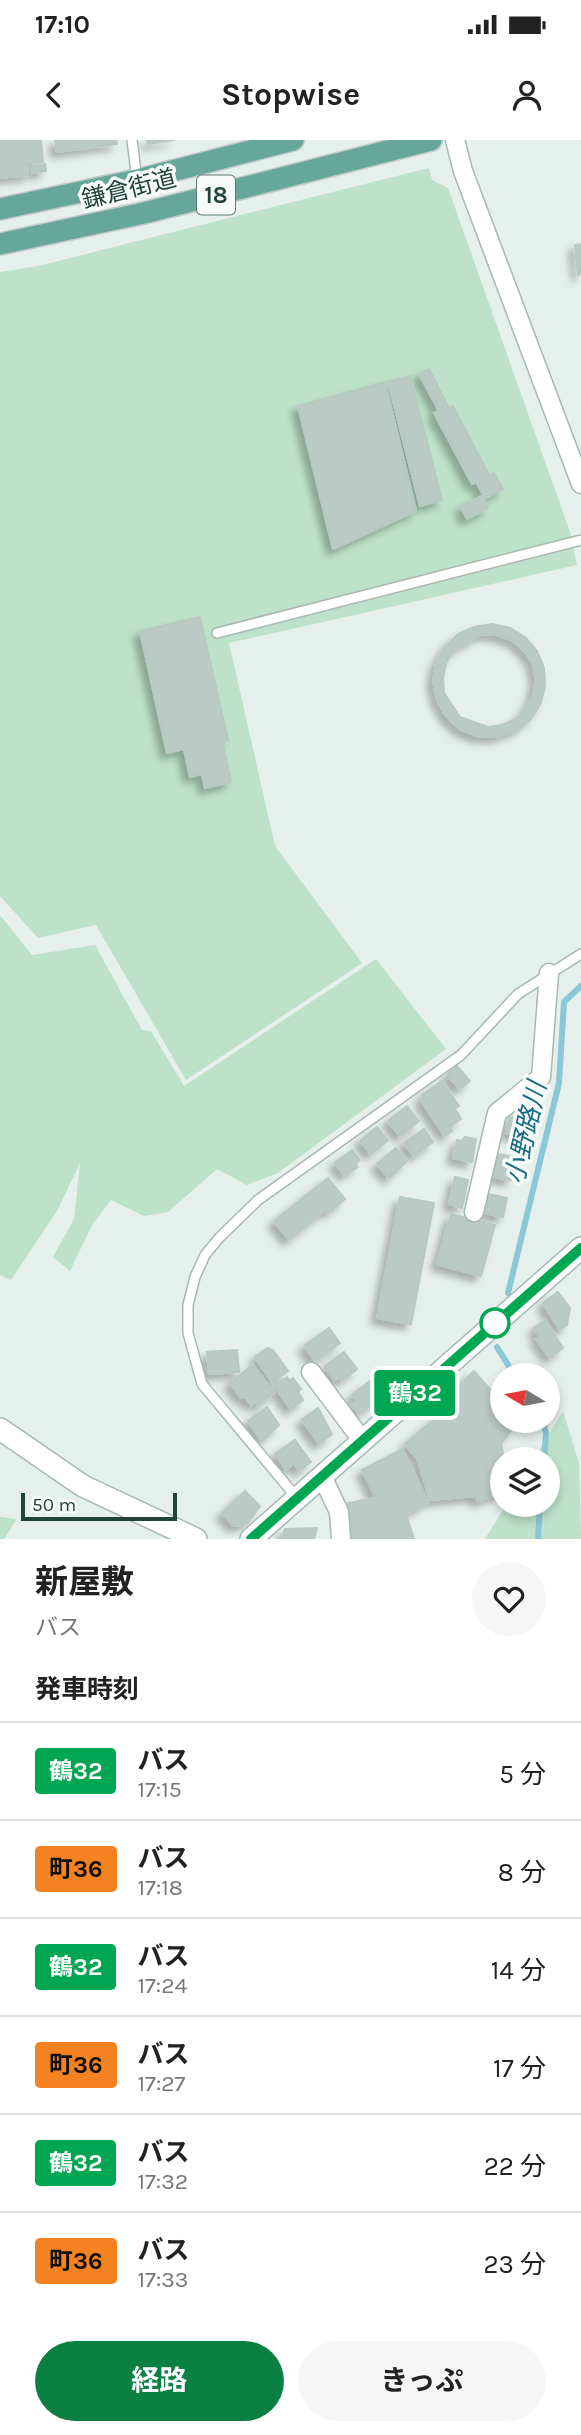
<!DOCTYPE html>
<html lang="ja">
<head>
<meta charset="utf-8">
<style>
  body { margin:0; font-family:Karla,"Noto Sans JP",sans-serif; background:#f6f6f6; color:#222; height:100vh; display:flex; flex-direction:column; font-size:26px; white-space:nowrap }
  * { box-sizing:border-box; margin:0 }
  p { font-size:23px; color:#767676 }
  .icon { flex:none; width:38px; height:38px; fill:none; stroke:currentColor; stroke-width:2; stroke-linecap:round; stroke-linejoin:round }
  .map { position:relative; height:1399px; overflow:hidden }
  .drawer { display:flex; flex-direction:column; background:#fff; flex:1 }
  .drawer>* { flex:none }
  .badge { padding:0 14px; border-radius:5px; font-size:24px; line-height:46px }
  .needle { width:46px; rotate:280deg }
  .controls { position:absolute; left:490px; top:1223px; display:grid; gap:14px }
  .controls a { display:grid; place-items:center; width:70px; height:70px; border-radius:50%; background:#fff; box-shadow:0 4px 10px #0003; font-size:35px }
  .scale { position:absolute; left:21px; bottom:18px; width:156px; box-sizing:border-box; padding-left:7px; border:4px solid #22433c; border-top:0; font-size:19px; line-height:24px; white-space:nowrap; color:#22433c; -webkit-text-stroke:5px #f6fbf9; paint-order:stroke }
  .map>.badge { position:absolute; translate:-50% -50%; box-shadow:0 0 0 4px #fff }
  h2 { padding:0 35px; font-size:26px; line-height:63px }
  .round { display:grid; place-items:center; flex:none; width:74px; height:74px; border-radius:37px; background:#f6f6f6 }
  .summary { display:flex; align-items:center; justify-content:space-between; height:119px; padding:0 35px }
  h1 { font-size:33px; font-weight:700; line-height:52px }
  .action { display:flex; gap:14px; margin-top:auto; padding:14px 35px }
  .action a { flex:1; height:80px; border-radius:42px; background:#0b8043; color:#fff; font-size:28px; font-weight:700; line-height:80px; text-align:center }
  .action a+a { background:#f6f6f6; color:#222 }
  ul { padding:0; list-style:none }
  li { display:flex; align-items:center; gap:21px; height:98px; padding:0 35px; border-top:2px solid #e0e0e0 }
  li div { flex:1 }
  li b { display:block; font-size:26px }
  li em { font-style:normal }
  li .badge { min-width:77px; font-weight:700; text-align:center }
  .status { display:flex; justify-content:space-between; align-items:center; height:49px; padding:0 35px; background:#fff; direction:ltr }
  .status svg { height:19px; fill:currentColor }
  header { display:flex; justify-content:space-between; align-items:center; height:91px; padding:0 35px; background:#fff; font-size:32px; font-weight:700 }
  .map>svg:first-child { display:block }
</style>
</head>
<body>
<div class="status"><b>17:10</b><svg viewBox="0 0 49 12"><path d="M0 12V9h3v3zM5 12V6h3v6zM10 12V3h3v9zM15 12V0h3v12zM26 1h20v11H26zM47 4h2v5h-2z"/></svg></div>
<header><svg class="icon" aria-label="back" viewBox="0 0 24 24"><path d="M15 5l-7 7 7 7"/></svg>Stopwise<svg class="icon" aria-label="person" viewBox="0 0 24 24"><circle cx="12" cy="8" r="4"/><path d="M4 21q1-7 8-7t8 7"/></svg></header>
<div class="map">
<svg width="581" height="1399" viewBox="0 0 581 1399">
  <defs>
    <filter id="shadow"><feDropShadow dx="-6" dy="6" stdDeviation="3.5" flood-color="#0004"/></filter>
  </defs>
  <rect width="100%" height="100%" fill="#e5efeb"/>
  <!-- green -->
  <g fill="#bde1c9">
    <polygon points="429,28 432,40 448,48 570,392 577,425 229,503 275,706 362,823 186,940 96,785 38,798 0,756 0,132 38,126"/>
    <polygon points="0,775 32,815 95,805 142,890 151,891 184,946 376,819 446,909 278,1033 247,1045 217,1029 168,1072 144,1076 111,1060 92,1085 70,1131 53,1117 74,1079 80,1023 57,1071 11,1140 0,1135"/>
    <polygon points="563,1271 579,1323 581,1399 485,1399 506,1365 548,1365 548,1320 534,1319"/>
    <polygon points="0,1377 17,1379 4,1399 0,1399"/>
  </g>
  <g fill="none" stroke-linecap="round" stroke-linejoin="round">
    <!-- stream -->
    <g stroke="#8ac7d7" stroke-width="6">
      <polyline points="508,1153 559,943 564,862 581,846"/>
      <polyline points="497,1207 515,1236"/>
      <polyline points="543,1281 546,1293 544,1320"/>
      <polyline points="538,1399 540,1365"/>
    </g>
  </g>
  <!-- building -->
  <g fill="#bacac4" stroke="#b7c9c3" stroke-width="2" fill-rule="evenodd" filter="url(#shadow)">
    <polygon points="0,0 41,0 43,22 27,23 28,35 0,38"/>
    <polygon points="55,0 116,0 117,4 57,12"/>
    <polygon points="147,0 175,0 148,4"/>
    <polygon points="45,24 46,31 32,33 31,26"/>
    <polygon points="581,104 581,134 578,135 575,105"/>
    <polygon points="429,229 449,268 453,266 489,335 494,333 503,349 484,359 488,368 467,379 461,367 483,355 476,342 472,344 434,273 439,271 419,234"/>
    <polygon points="410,236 442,360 420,366 388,242"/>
    <polygon points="385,242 416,371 333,409 298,266"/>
    <polygon points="200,477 228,600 222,601 231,642 205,648 202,634 190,637 184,609 167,613 140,491"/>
    <path d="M492 484 510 488 526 498 537 511 544 528 545 547 540 565 530 580 514 591 496 597 477 596 460 589 446 576 437 559 433 541 436 524 445 507 458 494 474 487ZM482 494 497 495 512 500 524 510 533 523 536 539 533 555 526 569 516 579 502 585 488 587 460 577 444 553 443 538 446 523 454 510Z"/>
    <polygon points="457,926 470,941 460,949 447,935"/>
    <polygon points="442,941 459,966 455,969 461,979 449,987 452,991 445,996 421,961 425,959 422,955"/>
    <polygon points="531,965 524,997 506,993 509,977 519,979 521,971"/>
    <polygon points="407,966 419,981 400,996 388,981"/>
    <polygon points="377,987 388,1000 371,1014 360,1001"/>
    <polygon points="424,989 433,1002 414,1016 404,1003"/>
    <polygon points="465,997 476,999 472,1022 453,1018 457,1000 462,1001"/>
    <polygon points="396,1008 407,1021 389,1038 377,1024"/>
    <polygon points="352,1010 360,1020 355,1024 358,1027 344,1035 335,1023"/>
    <polygon points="498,1014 515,1017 511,1040 494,1037"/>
    <polygon points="455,1037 468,1040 462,1068 449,1064"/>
    <polygon points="328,1038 345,1059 328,1073 325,1070 289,1100 274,1081"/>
    <polygon points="489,1054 507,1058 503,1077 485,1073"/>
    <polygon points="400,1057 434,1063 411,1184 377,1178"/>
    <polygon points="451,1074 495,1085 481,1136 437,1124"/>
    <polygon points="558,1152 570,1168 567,1185 560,1190 543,1163"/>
    <polygon points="545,1180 563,1208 550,1218 536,1199 540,1197 534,1188"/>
    <polygon points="329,1188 340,1203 315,1221 304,1206"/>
    <polygon points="267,1208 273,1210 288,1231 272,1242 255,1217"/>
    <polygon points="237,1210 239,1232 209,1234 207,1212"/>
    <polygon points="344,1212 357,1229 342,1241 339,1237 335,1240 324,1227"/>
    <polygon points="253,1225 274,1253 258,1265 255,1261 251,1265 244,1256 241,1258 230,1243"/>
    <polygon points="474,1231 502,1263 502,1281 509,1281 514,1287 501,1303 504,1320 502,1353 478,1361 475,1356 430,1360 417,1318 405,1304 440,1274 439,1265"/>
    <polygon points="287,1237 290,1241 293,1238 301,1249 298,1252 303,1260 291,1269 274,1246"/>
    <polygon points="370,1241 382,1256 359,1274 351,1265 356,1261 352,1255"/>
    <polygon points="267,1267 279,1285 262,1301 248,1281"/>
    <polygon points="318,1268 332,1294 319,1304 302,1280"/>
    <polygon points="295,1300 311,1322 299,1331 294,1323 286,1329 275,1314"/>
    <polygon points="402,1309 428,1362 406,1374 414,1399 352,1399 348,1363 376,1358 362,1330"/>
    <polygon points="245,1351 260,1366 247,1384 244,1381 240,1386 233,1385 222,1373"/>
    <polygon points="317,1388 314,1399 282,1399 285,1389"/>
  </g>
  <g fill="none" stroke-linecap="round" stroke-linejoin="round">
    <!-- service casing -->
    <g stroke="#a7b8b3" stroke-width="12">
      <g id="service">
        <polyline points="132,0 137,40"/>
        <polyline points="217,493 581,400"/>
        <polyline points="297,1358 202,1244 188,1193 188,1165 195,1137 205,1115 219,1098 258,1060 461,915 518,854 581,814"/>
      </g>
    </g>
    <!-- minor casing -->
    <g stroke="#a7b8b3" stroke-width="21">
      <g id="minor">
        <polyline points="455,0 463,31 581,344"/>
        <polyline points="474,1072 497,973 541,937 549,833"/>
        <polyline points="311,1232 362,1300"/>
        <polyline points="322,1336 339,1372 341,1399"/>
      </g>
    </g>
    <!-- tertiary casing -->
    <g stroke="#a7b8b3" stroke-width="24">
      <g id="tertiary">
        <polyline points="0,1289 83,1346 196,1399"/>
        <polyline points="251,1399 581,1108"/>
      </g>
    </g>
    <!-- primary casing -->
    <g stroke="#c1cac8" stroke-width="24">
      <g id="primary">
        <polyline points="0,69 137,40 293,0"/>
        <polyline points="0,104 144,73 431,0"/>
      </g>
    </g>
    <!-- service -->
    <use href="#service" stroke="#fff" stroke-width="9"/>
    <!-- minor -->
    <use href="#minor" stroke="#fff" stroke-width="18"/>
    <!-- tertiary -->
    <use href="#tertiary" stroke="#fff" stroke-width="21"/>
    <!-- primary -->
    <use href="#primary" stroke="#67a79a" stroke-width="21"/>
  </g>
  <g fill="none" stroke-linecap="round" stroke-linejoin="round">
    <!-- line casing -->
    <g stroke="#fff" stroke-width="16">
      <polyline id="line" points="251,1399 581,1108"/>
    </g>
    <!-- line -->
    <use href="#line" stroke="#00a651" stroke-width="10"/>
  </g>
  <!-- markers -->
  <circle fill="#fff" stroke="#00a651" stroke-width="3.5" cx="495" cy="1183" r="14"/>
  <g text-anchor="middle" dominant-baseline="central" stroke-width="7" stroke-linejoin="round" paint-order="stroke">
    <!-- shield labels -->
    <rect fill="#f6fbf9" stroke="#627a75" stroke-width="2" x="197" y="35.5" width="38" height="39" rx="5"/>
    <g font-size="23" font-weight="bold" fill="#22433c">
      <text x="216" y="55">18</text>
    </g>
    <!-- street labels -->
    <g font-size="24" fill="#22433c" stroke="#f6fbf9">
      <text transform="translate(129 49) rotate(-14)">鎌倉街道</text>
    </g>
    <!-- water labels -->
    <g font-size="26" font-style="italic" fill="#176b83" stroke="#f6fbf9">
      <text transform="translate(526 993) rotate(-77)">小野路川</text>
    </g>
  </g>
</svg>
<div class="controls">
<a><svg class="needle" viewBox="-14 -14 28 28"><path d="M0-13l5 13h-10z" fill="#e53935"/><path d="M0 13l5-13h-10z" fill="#767676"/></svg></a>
<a><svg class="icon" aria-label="layers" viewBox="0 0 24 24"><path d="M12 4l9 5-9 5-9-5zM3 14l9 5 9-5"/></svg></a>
</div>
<div class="scale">50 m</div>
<b class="badge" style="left:415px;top:1253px;background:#00a651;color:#fff">鶴32</b>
</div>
<section class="drawer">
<div class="summary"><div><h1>新屋敷</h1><p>バス</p></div><a class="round"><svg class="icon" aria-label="heart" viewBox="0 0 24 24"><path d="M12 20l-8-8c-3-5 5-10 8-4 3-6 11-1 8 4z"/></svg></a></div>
<h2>発車時刻</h2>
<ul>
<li><span class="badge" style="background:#00a651;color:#fff">鶴32</span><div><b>バス</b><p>17:15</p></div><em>5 分</em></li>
<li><span class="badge" style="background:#f58220;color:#111">町36</span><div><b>バス</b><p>17:18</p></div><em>8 分</em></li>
<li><span class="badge" style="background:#00a651;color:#fff">鶴32</span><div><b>バス</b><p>17:24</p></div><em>14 分</em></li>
<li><span class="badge" style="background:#f58220;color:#111">町36</span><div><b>バス</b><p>17:27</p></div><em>17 分</em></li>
<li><span class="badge" style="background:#00a651;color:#fff">鶴32</span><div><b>バス</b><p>17:32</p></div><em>22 分</em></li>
<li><span class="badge" style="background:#f58220;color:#111">町36</span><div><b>バス</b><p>17:33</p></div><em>23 分</em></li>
</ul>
<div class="action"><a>経路</a><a>きっぷ</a></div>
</section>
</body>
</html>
